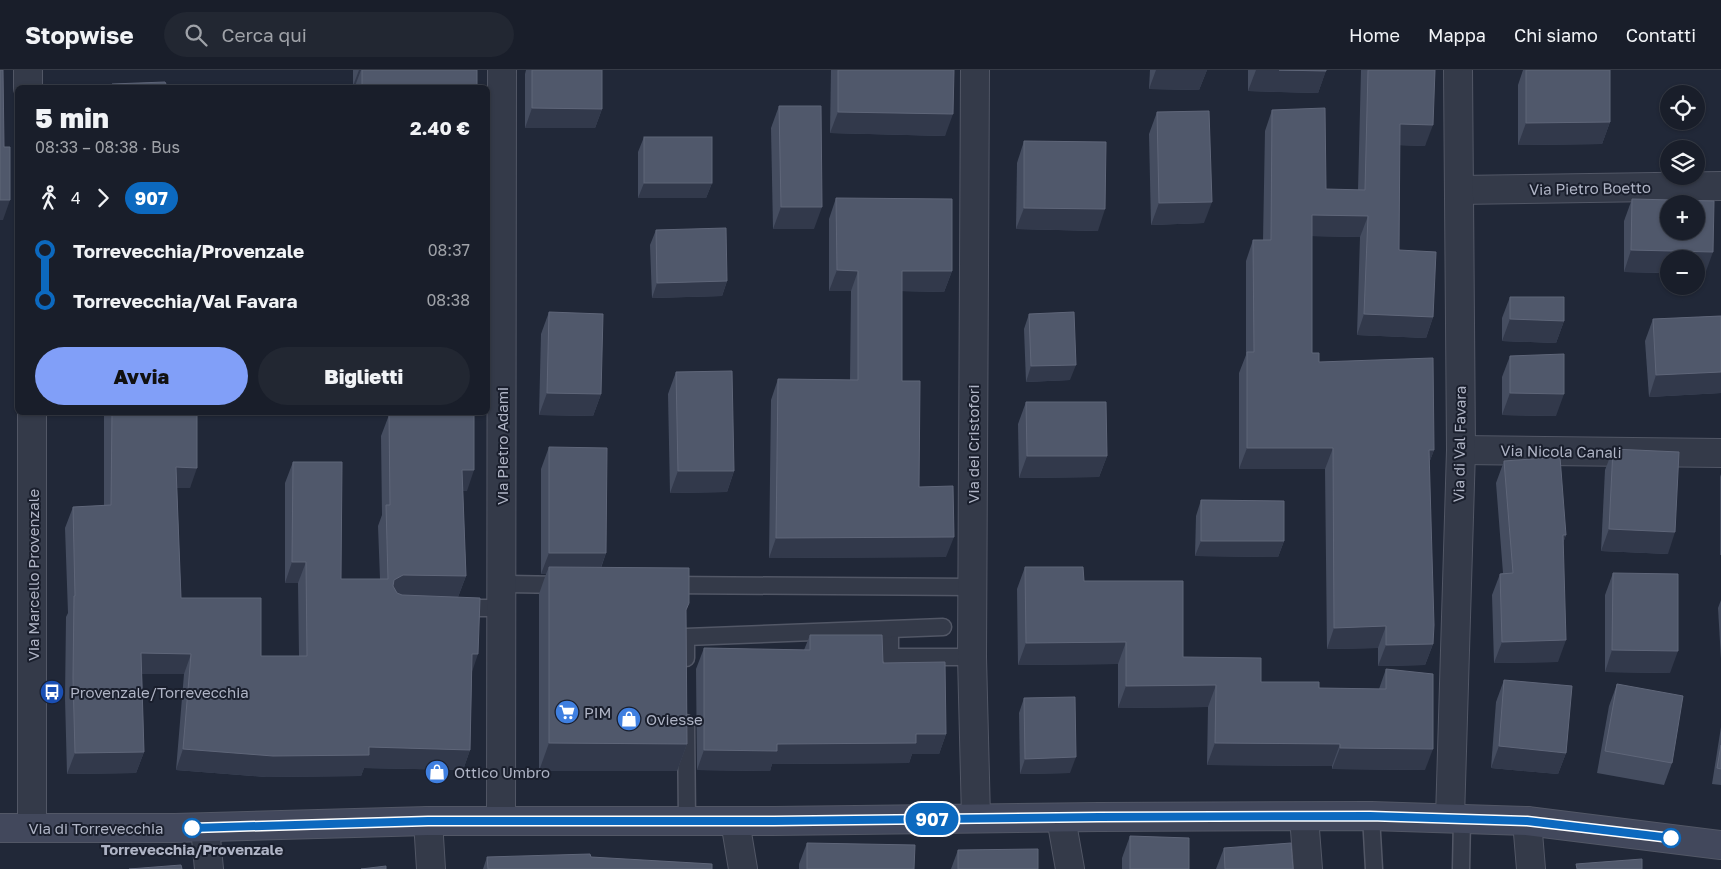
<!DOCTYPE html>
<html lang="it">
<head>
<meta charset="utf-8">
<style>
  body { margin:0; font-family:"Golos Text",sans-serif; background:#222732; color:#f1f3f6; height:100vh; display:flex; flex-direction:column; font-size:19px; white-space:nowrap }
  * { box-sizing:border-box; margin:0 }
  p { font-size:16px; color:#9fa2a8 }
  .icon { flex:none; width:28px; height:28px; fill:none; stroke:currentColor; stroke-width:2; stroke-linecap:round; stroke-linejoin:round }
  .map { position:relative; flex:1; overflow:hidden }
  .panel { position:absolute; left:15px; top:15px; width:475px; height:330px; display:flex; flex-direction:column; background:#191e2a; border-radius:8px; box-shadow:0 1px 4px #0004,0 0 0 1px #373c47 }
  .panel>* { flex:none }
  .badge { padding:0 10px; border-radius:16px; font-size:18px; line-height:32px }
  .tools { position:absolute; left:1660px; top:15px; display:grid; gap:10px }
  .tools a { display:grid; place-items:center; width:45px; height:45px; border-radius:50%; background:#191e2a; box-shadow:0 1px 4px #0004,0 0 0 1px #373c47; font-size:25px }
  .map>.badge { position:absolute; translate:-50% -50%; box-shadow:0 0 0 2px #fff }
  .legs { display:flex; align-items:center; gap:8px; height:55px; padding:0 20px; font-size:16px }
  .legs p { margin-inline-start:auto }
  .head { display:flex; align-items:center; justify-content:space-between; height:85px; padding:0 20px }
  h1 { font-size:28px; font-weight:800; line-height:38px }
  .action { display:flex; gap:10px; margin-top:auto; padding:10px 20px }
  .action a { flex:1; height:58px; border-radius:30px; background:#819ff8; color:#111; font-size:20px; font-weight:800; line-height:58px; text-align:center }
  .action a+a { background:#222732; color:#f1f3f6 }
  ul { padding:0 20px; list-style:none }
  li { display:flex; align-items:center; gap:18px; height:50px; font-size:19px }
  li i { display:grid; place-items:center; width:8px; height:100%; margin:0 6px; background:currentColor }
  li i::after { content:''; width:12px; height:12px; margin:-6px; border:4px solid; border-radius:50%; background:#191e2a }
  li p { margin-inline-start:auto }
  li:first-child i { background:linear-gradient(#0000 50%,currentColor 0) }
  li:last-child i { background:linear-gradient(currentColor 50%,#0000 0) }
  header { display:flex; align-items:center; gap:30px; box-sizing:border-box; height:70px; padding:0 25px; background:#191e2a; border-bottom:1px solid #373c47 }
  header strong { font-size:24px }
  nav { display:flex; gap:28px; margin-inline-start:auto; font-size:18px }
  .search { width:350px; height:45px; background:#222732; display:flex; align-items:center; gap:12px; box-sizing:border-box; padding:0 18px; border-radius:28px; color:#9fa2a8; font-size:19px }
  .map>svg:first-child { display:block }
</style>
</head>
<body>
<header>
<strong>Stopwise</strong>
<div class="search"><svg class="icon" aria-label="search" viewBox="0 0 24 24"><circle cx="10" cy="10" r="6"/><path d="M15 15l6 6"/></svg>Cerca qui</div>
<nav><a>Home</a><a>Mappa</a><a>Chi siamo</a><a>Contatti</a></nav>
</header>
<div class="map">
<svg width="1721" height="799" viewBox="0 0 1721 799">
  <rect width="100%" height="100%" fill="#212838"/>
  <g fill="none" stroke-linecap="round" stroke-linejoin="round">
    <!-- service casing -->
    <g stroke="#525766" stroke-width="19">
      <g id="service">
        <polyline points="501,514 565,515"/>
        <polyline points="667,515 972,517"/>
        <polyline points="458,538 501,538"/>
        <polyline points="890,560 890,587 972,587"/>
        <polyline points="686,588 686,567 943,557"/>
        <polyline points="686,653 687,751"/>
        <polyline points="1371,746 1374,799"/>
        <polyline points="1461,799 1462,748"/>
      </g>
    </g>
    <!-- minor casing -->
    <g stroke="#525766" stroke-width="30">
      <g id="minor">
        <polyline points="975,0 972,587 976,748"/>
        <polyline points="1459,120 1721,116"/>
        <polyline points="1461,380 1721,383"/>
        <polyline points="1304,747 1308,799"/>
        <polyline points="1061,748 1070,799"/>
        <polyline points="1450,748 1461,380 1458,0"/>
        <polyline points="428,751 431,799"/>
        <polyline points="501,751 502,0"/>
        <polyline points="735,751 743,799"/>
        <polyline points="1527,751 1531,799"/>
        <polyline points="205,758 209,799"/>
      </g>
    </g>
    <!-- tertiary casing -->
    <g stroke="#525766" stroke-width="30">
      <g id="tertiary">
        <polyline points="28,0 28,18"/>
        <polyline points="32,342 32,758"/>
      </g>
    </g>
    <!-- secondary casing -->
    <g stroke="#525766" stroke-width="30">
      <polyline id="secondary" points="0,758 175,758 428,751 774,751 1099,747 1371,746 1527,751 1721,775"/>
    </g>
    <!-- service -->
    <use href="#service" stroke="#343a49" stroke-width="16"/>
    <!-- minor -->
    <use href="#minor" stroke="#343a49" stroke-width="28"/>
    <!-- tertiary -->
    <use href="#tertiary" stroke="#343a49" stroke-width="28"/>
    <!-- secondary -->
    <use href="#secondary" stroke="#42485c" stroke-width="28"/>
  </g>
  <!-- wall -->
  <g fill="#454d60">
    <polygon points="353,0 477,0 477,18 355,18 355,16 353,16"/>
    <polygon points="526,0 602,0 602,39 595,58 525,58 525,4"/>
    <polygon points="831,0 954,0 945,66 830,63"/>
    <polygon points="1150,0 1207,0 1199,20 1149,19"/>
    <polygon points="1248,0 1326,0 1318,23 1248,21"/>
    <polygon points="1361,0 1435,0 1425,76 1399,75 1399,180 1433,247 1426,268 1357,265 1360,167 1312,166 1312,283 1319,292 1434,380 1429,393 1433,574 1425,595 1378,596 1378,578 1327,579 1325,399 1239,399 1239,303 1246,285 1246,191 1253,170 1263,170 1265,61 1272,40 1326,119 1358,120"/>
    <polygon points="1523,0 1610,0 1610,52 1602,74 1518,75 1518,15"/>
    <polygon points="779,36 814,159 773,159 771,58"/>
    <polygon points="1157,42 1204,153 1151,155 1149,64"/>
    <polygon points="644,67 712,113 706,128 638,128 638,82"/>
    <polygon points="1024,71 1098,161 1016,159 1017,93"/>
    <polygon points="836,128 952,201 944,222 902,221 902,311 919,417 946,487 769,488 771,330 778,309 850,310 851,221 829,221 829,149"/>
    <polygon points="1632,129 1705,204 1624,202 1624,151"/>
    <polygon points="656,160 727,211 722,226 652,228 650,175"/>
    <polygon points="1510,227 1564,251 1556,273 1502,271 1502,248"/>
    <polygon points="549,242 601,324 593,346 539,345 541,264"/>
    <polygon points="1029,244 1070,310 1026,312 1024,259"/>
    <polygon points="1721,246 1721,323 1649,327 1645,271 1653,249"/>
    <polygon points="1510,286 1556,346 1502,345 1502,307"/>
    <polygon points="676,302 734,401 727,422 670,423 668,324"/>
    <polygon points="1026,332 1107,386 1099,407 1019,408 1018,354"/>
    <polygon points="104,342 197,342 190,418 177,418 181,528 261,586 299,586 298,513 285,513 285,413 293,392 341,509 380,509 378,456 382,445 381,366 389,345 467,421 463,421 466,506 458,527 472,602 470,680 463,700 364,698 361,706 266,707 176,700 184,604 142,604 144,682 136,703 67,704 65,628 66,547 68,543 65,458 73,437 104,436"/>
    <polygon points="549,377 606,483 601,498 686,541 687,674 677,701 539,701 539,524 546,504 541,504 541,399"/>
    <polygon points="1613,379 1668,484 1601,481 1605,400"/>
    <polygon points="1504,391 1566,465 1563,473 1558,592 1494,593 1492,525 1500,504 1503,503 1496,413"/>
    <polygon points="1721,404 1721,485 1720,485 1720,407"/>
    <polygon points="1201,430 1284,471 1278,487 1195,486 1196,446"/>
    <polygon points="1025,497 1084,511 1183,587 1261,612 1319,618 1379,619 1386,599 1425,700 1332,699 1332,696 1207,695 1208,637 1118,638 1118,594 1018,595 1017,519"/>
    <polygon points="1613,503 1670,603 1605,602 1605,525"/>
    <polygon points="1721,530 1721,589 1718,538"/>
    <polygon points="810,565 883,593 946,664 939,684 912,684 909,693 772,694 770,701 697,700 696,599 704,578 804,580"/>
    <polygon points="1504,610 1566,683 1558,704 1491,698 1496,632"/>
    <polygon points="1617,614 1672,693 1664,715 1597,703 1609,636"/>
    <polygon points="1024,628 1070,703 1020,704 1019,643"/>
    <polygon points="1721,657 1721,715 1712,714"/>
    <polygon points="1130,766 1189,799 1122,799 1122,788"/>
    <polygon points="807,773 914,799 799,799 799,794"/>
    <polygon points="1224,778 1293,799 1216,799"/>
    <polygon points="958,780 1038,799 951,799"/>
    <polygon points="487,787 591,787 712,799 483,799"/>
  </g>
  <!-- shaded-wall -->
  <g fill="#32394b">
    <polygon points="359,0 361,0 355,16 353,16"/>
    <polygon points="1156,0 1207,0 1199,20 1149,19"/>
    <polygon points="1256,0 1279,0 1326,1 1318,23 1248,21"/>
    <polygon points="532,38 602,39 595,58 525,58"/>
    <polygon points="838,42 953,44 945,66 830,63"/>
    <polygon points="1610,52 1602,74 1518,75 1526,53"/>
    <polygon points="1400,54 1433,55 1425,76 1392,75"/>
    <polygon points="644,113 712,113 706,128 638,128"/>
    <polygon points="0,130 10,130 3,150 0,150"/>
    <polygon points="1212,132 1204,153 1151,155 1159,133"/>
    <polygon points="781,137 822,137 814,159 773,159"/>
    <polygon points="1024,138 1105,139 1098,161 1016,159"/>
    <polygon points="1312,145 1368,146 1360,167 1304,166"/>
    <polygon points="1631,180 1713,182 1705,204 1696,204 1696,189 1669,189 1669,203 1624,202"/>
    <polygon points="837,200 858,201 851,221 829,221"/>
    <polygon points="902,201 952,201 944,222 894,221"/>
    <polygon points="727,211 722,226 652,228 657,213"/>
    <polygon points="1364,244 1433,247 1426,268 1357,265"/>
    <polygon points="1510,249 1564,251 1556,273 1502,271"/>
    <polygon points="1076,295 1070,310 1026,312 1031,296"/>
    <polygon points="1721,302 1721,323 1649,327 1656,305"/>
    <polygon points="547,323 601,324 593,346 539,345"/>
    <polygon points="1510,323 1564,324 1556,346 1502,345"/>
    <polygon points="1247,378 1333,378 1325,399 1239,399"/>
    <polygon points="1429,380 1434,380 1426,401"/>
    <polygon points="1027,386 1107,386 1099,407 1019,408"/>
    <polygon points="176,397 197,398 190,418 168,418"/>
    <polygon points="462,400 474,400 467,421 455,421"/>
    <polygon points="678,401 734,401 727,422 670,423"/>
    <polygon points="1609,459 1675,462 1668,484 1601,481"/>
    <polygon points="1563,465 1566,465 1558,487"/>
    <polygon points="954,467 946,487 769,488 776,468"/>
    <polygon points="1201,471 1284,471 1278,487 1195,486"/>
    <polygon points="549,483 606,483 598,505 549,497 546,504 541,504"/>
    <polygon points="292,492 306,492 298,513 285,513"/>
    <polygon points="403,505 466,506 458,527 387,530 394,510"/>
    <polygon points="1386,556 1378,578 1327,579 1334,558"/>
    <polygon points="1566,570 1558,592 1494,593 1502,572"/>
    <polygon points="1126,572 1118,594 1018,595 1026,573"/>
    <polygon points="1433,574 1425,595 1378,596 1386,575"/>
    <polygon points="1612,580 1678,581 1670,603 1605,602"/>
    <polygon points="141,583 191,584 184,604 134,604"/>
    <polygon points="472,584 478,584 471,605"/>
    <polygon points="1216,615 1208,637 1118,638 1126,616"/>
    <polygon points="916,664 946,664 939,684 912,684 909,693 772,694 770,701 697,700 704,680"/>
    <polygon points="549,673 687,674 677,701 539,701"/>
    <polygon points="1215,673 1340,674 1332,696 1207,695"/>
    <polygon points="1499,676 1566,683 1558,704 1491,698"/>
    <polygon points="369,677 470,680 463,700 364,698 361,706 266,707 176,700 183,679"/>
    <polygon points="1340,678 1433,679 1425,700 1332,699"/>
    <polygon points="144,682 136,703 67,704 75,683"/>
    <polygon points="1076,687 1070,703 1020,704 1025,689"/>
  </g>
  <!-- building -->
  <g fill="#50586b" stroke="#5f6679" fill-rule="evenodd">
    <polygon points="0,0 3,0 4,77 10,77 10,130 0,130"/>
    <rect x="362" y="0" width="115" height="18"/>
    <polygon points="532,0 602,0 602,39 532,38"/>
    <polygon points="838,0 954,0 953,44 838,42"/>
    <polygon points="1279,0 1326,0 1326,1"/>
    <polygon points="1368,0 1435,0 1433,55 1400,54 1399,180 1436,182 1433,247 1364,244 1368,146 1312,145 1312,283 1319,283 1319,292 1433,288 1434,380 1429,380 1434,555 1433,574 1386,575 1386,556 1334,558 1333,378 1247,378 1247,282 1254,282 1253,170 1271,170 1272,40 1325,38 1326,119 1365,120"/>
    <polygon points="1526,0 1610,0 1610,52 1526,53"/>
    <polygon points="165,12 168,18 112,18 112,14"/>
    <polygon points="779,36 821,36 822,137 781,137"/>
    <polygon points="1209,41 1212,132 1159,133 1157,42"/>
    <rect x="644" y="67" width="68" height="46"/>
    <polygon points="1024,71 1106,72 1105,139 1024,138"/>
    <polygon points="836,128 952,129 952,201 902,201 902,311 920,311 919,417 953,416 954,467 776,468 778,309 858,310 858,201 837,200"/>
    <path d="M1632 129 1714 131 1713 182 1631 180ZM1669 134H1696V161H1669Z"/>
    <polygon points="726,158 727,211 657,213 656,160"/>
    <polygon points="1510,227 1564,227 1564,251 1510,249"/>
    <polygon points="549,242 603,244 601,324 547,323"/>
    <polygon points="1074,242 1076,295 1031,296 1029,244"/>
    <polygon points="1721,246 1721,302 1656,305 1653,249"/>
    <polygon points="1564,284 1564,324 1510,323 1510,286"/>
    <polygon points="732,301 734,401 678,401 676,302"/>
    <polygon points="1026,332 1106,332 1107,386 1027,386"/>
    <polygon points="112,342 197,342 197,398 176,397 181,528 261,528 261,586 307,586 306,492 292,492 293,392 342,392 341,509 388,509 386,435 390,435 389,345 474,345 474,400 462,400 466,506 403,505 394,510 393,516 397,523 402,525 480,528 478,584 472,584 470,680 369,677 369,685 273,686 183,679 191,584 141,583 144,682 75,683 73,608 74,526 75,526 73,437 111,435"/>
    <polygon points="549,377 607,378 606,483 549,483"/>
    <polygon points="1613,379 1679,382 1675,462 1609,459"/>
    <polygon points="1560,387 1566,465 1563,465 1566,570 1502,572 1500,504 1513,503 1504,391"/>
    <polygon points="1201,430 1284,431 1284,471 1201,471"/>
    <polygon points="549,497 689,498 689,533 686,540 687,674 549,673"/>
    <polygon points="1025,497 1083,497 1084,511 1183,511 1183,587 1261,588 1261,612 1319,612 1319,618 1386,619 1386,599 1433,604 1433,679 1340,678 1340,674 1215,673 1216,615 1126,616 1126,572 1026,573"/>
    <polygon points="1613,503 1678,504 1678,581 1612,580"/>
    <polygon points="810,565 882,565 883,593 945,592 946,664 916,664 916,673 777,674 777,681 704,680 704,578 810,580"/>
    <polygon points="1504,610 1572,616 1566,683 1499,676"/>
    <polygon points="1617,614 1683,626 1672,693 1605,681"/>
    <polygon points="1075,627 1076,687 1025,689 1024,628"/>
    <polygon points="1721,675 1721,699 1717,698"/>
    <polygon points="1130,766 1189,768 1189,799 1130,799"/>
    <polygon points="807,773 915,775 914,799 807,799"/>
    <polygon points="1291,773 1293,799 1225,799 1224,778"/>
    <polygon points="1038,779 1038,799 958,799 958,780"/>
    <polygon points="590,784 591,787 712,794 712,799 488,799 487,787"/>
    <polygon points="1642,789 1642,799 1577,799 1576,794"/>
    <polygon points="181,795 182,799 129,799"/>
    <polygon points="386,796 386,799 361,799"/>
  </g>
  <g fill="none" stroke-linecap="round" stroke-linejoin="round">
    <!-- line-1 casing -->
    <g stroke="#fff" stroke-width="11">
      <polyline id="line-1" points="192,758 428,751 774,751 1099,747 1370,746 1527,751 1671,768"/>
    </g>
    <!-- line-1 -->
    <use href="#line-1" stroke="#0c69bf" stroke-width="8"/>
  </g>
  <!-- icons -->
  <defs>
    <g id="bus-disc" transform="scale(1.25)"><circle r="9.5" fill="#1a4fb4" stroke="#1a1f2d"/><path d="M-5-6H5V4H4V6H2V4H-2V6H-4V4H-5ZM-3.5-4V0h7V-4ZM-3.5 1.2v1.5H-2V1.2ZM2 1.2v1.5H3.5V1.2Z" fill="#fff"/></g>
    <g id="supermarket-disc" transform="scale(1.25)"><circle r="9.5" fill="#3f7fe0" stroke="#1a1f2d"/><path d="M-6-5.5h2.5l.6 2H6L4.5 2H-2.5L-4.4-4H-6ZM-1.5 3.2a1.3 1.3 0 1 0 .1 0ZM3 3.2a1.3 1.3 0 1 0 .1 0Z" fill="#fff"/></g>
    <g id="shop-disc" transform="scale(1.25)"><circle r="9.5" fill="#3f7fe0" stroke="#1a1f2d"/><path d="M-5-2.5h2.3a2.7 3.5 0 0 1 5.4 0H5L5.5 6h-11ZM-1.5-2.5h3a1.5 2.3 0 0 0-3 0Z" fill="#fff"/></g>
  </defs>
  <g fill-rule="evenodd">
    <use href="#bus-disc" x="52" y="622"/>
    <use href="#supermarket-disc" x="567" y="642"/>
    <use href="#shop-disc" x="629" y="649"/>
    <use href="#shop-disc" x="437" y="702"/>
  </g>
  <!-- markers -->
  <g fill="#fff" stroke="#0c69bf" stroke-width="2.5">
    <circle cx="192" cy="758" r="9"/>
    <circle cx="1671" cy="768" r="9"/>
  </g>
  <g text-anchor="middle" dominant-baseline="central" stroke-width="4" stroke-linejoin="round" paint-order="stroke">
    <!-- street labels -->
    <g font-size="15" fill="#afb4c5" stroke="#1a1f2d">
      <text transform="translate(1590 118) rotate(-1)">Via Pietro Boetto</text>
      <text transform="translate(973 374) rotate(-90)">Via dei Cristofori</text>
      <text transform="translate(1459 374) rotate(-89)">Via di Val Favara</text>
      <text transform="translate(502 376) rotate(-90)">Via Pietro Adami</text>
      <text transform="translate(1561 381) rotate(1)">Via Nicola Canali</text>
      <text transform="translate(33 505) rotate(-90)">Via Marcello Provenzale</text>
      <text x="96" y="758">Via di Torrevecchia</text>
    </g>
    <!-- poi labels -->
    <g font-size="15" fill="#afb4c5" stroke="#1a1f2d" text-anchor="start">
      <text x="70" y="622">Provenzale/Torrevecchia</text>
      <text x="584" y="642">PIM</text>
      <text x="646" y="649">Oviesse</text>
      <text x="454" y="702">Ottico Umbro</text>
    </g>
    <!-- stop labels -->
    <g font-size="15" font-weight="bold" fill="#afb4c5" stroke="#1a1f2d">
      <text x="192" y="779">Torrevecchia/Provenzale</text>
    </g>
  </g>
</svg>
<div class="tools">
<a><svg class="icon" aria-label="locate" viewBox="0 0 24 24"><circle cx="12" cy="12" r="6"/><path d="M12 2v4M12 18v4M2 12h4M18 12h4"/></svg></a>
<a><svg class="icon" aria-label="layers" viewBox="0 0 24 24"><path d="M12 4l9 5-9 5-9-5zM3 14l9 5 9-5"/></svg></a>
<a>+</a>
<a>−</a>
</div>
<b class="badge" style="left:932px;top:749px;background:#0c69bf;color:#fff">907</b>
<section class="panel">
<div class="head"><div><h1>5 min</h1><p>08:33 – 08:38 · Bus</p></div><b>2.40 €</b></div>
<div class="legs"><svg class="icon" aria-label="walk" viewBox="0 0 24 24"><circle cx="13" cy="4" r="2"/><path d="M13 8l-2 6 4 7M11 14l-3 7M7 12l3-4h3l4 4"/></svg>4<svg class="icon" aria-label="forward" viewBox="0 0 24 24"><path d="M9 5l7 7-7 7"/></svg><b class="badge" style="background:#0c69bf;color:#fff">907</b></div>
<ul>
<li><i style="color:#0c69bf"></i><b>Torrevecchia/Provenzale</b><p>08:37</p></li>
<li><i style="color:#0c69bf"></i><b>Torrevecchia/Val Favara</b><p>08:38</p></li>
</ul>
<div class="action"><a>Avvia</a><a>Biglietti</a></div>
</section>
</div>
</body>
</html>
